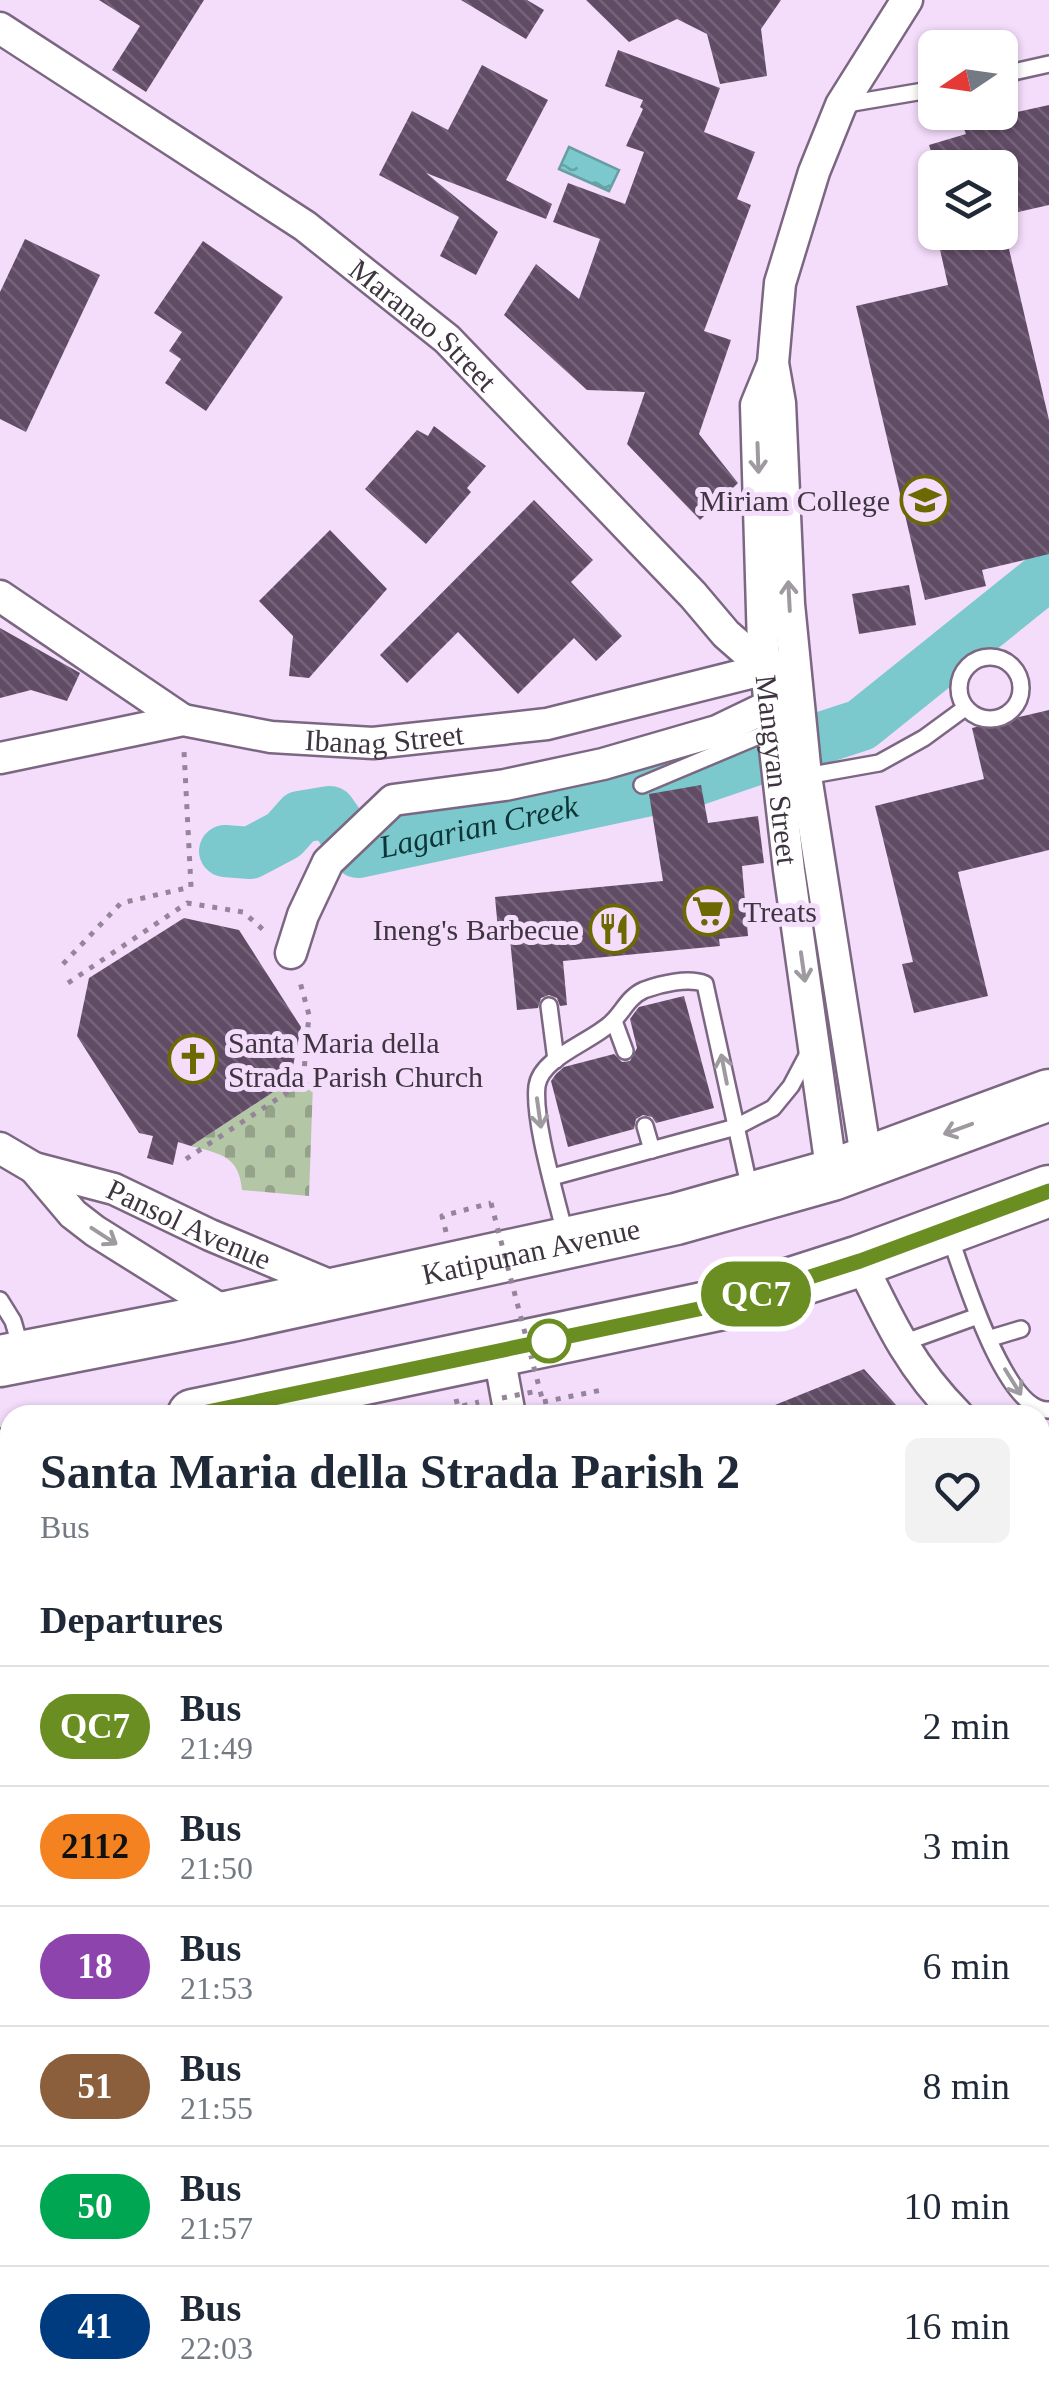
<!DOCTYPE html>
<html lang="en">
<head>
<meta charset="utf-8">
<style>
  body { margin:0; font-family:"Times New Roman",serif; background:#f2f2f3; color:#1f2937; height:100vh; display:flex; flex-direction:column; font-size:38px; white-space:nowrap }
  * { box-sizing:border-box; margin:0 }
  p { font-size:32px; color:#747a83 }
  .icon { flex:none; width:55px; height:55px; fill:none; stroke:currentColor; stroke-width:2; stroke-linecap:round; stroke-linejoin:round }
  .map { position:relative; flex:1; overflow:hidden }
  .sheet { position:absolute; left:0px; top:1405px; width:1050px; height:1002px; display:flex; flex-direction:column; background:#fff; border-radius:30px 30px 0 0; box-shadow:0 2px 8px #0004 }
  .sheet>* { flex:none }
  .badge { padding:0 20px; border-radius:32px; font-size:35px; line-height:65px }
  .needle { width:65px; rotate:257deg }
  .controls { position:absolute; left:918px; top:30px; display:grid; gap:20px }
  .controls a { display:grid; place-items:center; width:100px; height:100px; border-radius:15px; background:#fff; box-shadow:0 2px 8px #0004; font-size:50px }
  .map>.badge { position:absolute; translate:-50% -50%; box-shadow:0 0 0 5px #fff }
  h2 { padding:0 40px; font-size:38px; line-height:90px }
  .round { display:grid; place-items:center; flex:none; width:105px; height:105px; border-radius:15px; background:#f2f2f3 }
  .overview { display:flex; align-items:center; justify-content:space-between; height:170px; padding:0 40px }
  h1 { font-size:48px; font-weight:800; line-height:75px }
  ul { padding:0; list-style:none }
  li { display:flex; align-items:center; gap:30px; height:120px; padding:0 40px; border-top:2px solid #e0e1e3 }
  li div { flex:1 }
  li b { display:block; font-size:38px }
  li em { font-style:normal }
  li .badge { min-width:110px; font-weight:700; text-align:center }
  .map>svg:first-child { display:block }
</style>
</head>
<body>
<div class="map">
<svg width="1049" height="2406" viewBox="0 0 1049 2406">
  <defs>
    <pattern id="cemetery-stones" width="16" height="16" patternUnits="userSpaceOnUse" patternTransform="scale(2.5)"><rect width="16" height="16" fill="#b3c6a5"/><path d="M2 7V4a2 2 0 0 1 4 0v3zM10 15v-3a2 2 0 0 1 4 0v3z" fill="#93a288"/></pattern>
    <pattern id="water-ripples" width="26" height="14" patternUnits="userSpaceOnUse" patternTransform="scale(2.5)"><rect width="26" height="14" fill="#7bc9cd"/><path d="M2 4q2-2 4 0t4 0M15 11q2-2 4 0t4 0" fill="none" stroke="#66a4a8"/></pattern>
    <pattern id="building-back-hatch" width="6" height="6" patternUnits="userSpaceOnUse" patternTransform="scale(2.5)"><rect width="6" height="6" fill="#614c66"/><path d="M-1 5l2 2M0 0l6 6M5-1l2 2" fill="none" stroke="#756479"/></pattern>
  </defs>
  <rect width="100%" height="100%" fill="#f4dcfb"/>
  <!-- cemetery -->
  <path fill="url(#cemetery-stones)" d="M290 1081 313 1083 309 1196 242 1190C239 1156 221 1154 191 1146Z"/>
  <!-- water -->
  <polygon fill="url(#water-ripples)" stroke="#699da3" stroke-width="2.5" points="569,147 619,170 609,191 559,169"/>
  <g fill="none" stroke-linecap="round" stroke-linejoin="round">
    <!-- river -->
    <g stroke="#7bc9cd" stroke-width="52">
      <polyline points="806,743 861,725 1049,574"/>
      <path id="s1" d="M225 851 250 853 284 835 300 817 330 812 358 852 692 781 760 758"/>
    </g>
  </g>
  <!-- building -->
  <g fill="url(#building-back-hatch)">
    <polygon points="99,0 204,0 146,92 112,70 140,26"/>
    <polygon points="461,0 527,0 544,10 526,39"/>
    <polygon points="586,0 781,0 761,29 767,76 720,84 707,34 677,19 629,42"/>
    <polygon points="618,50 720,88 704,132 755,152 737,199 751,205 704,331 731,340 699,434 738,483 700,520 627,444 645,392 587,390 504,315 536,264 579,299 600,239 553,222 568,183 625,204 644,152 626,146 643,109 640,107 643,100 605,86"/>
    <polygon points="482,65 548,100 506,180 552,204 546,219 426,173 498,232 476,275 440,256 459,217 379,175 412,111 448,130"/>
    <polygon points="1049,105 1049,205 1000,216 1000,168 936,168 929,145 966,134 962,124"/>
    <polygon points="936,232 1005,232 1049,420 1049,554 982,570 986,586 925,600 856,306 948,285"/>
    <polygon points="25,239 100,275 26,432 0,419 0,292"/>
    <polygon points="203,241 283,297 206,411 165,383 181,359 169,351 182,332 154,313"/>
    <polygon points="434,426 486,466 467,488 471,492 426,544 365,489 417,430 428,436"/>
    <polygon points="534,500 593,560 571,582 622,636 596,661 574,638 518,694 458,632 407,683 380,655"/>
    <polygon points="330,530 387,589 309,678 289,676 293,636 259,601"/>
    <polygon points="909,585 916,625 859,634 852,594"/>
    <polygon points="0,628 80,673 67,701 31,690 0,698"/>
    <polygon points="1049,710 1049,850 958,872 988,996 914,1013 902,964 913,962 875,806 984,779 972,728"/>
    <polygon points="701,785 708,823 758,816 764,863 742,866 748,936 719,939 720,946 563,961 567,1005 560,1006 557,998 549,995 541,998 538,1008 517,1010 510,939 499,941 495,897 663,881 649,794"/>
    <polygon points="184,918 239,930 301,1027 290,1081 191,1146 178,1142 173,1165 147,1158 153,1136 139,1133 77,1036 89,978"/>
    <polygon points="684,996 714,1108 656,1123 652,1117 643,1115 636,1119 634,1129 568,1147 551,1081 556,1074 564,1067 614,1054 622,1062 630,1061 637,1048 630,1019 635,1012 639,1007"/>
    <polygon points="864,1369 905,1415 754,1415 753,1414"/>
  </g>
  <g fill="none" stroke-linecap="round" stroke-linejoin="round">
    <!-- lane casing -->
    <g stroke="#7c6782" stroke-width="20">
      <g id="lane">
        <polyline points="1000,75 1049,64"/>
        <polyline points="841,105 935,89"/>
        <circle cx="990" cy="688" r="31"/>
        <polyline points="806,776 879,763 924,738 965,708"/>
        <polyline points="642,785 773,730"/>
        <polyline points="549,1006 556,1060"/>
        <polyline points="614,1021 625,1051"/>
        <polyline points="645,1126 652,1150"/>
        <polyline points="552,1177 736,1127 773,1108 791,1086 810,1050"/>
        <path d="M950 1237C963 1273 1005 1413 1049 1410"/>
        <path d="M566 1238C557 1199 533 1122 537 1086 541 1057 592 1042 612 1022 623 1012 628 997 644 990 660 984 689 977 705 984L750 1190"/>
        <polyline points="0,1300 13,1321 22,1352"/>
        <polyline points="991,1338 1021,1329"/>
        <polyline points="900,1344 978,1316"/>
        <polyline points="824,2398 825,2406"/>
        <polyline points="573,2406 581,2398"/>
      </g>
    </g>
    <!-- street casing -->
    <g stroke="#7c6782" stroke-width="35">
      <g id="street">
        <path id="s2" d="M0 28 305 226 447 339 693 595 726 634 766 669 794 664"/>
        <path id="s3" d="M772 366 756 405 763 645 789 870 832 1175"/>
        <polyline points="0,596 183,720"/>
        <path id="s4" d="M0 758 183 720 271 737 373 743 547 724 766 669"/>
        <polyline points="291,953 303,915 328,862 393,800 505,785 603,764 717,731 771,705"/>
        <path id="s5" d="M0 1148 34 1168 114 1189 210 1235 341 1290"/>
        <polyline points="867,1163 806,776 789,604 780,403 773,363 780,283 814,172 841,105 907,0"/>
        <polyline points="34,1168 73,1214 95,1231 231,1316"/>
        <path d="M860 1261C889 1321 910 1367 958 1415"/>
        <polyline points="498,1350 510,1415"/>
        <polyline points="1040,1484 1049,1490"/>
        <polyline points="1040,1818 1049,1824"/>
        <polyline points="1040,2362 1049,2387"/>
      </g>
    </g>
    <!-- secondary casing -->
    <g stroke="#7c6782" stroke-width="50">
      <g id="secondary">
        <polyline points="0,1738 10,1775"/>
        <polyline points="0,1869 10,1901"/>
        <polyline points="207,2398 213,2406"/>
      </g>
    </g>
    <!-- primary casing -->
    <g stroke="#7c6782" stroke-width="55">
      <g id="primary">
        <path id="s6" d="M0 1361 231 1316 676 1219 832 1175 1049 1095"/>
        <polyline points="193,1415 732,1302 860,1261 1049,1191"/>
        <polyline points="0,1456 10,1453"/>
      </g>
    </g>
    <!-- path -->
    <g stroke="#95859a" stroke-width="5" stroke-dasharray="5 8" stroke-linecap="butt">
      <polyline points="63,964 121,903 191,887 184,751"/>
      <polyline points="68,983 187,903 243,912 267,933"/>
      <polyline points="186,1159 303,1082 309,1015 300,982"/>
      <polyline points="446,1232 442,1216 491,1203"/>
      <polyline points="456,1399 458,1407 479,1402"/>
      <polyline points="543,1402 602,1390"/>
      <polyline points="0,2141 6,2158 10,2190"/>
      <polyline points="0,2254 10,2248"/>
      <polyline points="24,2398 35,2403 42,2398"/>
      <polyline points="101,2398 105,2406"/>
      <polyline points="0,2405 17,2398"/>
    </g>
    <!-- lane -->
    <use href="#lane" stroke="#fff" stroke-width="15"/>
    <!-- street -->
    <use href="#street" stroke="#fff" stroke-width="30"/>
    <!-- secondary -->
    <use href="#secondary" stroke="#fff" stroke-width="45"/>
    <!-- primary -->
    <use href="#primary" stroke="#fff" stroke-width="50"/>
    <!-- path-bridge -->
    <g stroke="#95859a" stroke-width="5" stroke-dasharray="5 8" stroke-linecap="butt">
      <polyline points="491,1203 543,1402"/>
      <polyline points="502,1398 538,1391"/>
    </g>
  </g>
  <!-- one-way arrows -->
  <defs><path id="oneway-shaft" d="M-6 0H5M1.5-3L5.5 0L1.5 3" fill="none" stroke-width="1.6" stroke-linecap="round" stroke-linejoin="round" transform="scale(2.5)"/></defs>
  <g stroke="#9f9aa0">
    <use href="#oneway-shaft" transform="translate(758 458) rotate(88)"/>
    <use href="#oneway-shaft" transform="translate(789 596) rotate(-93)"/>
    <use href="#oneway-shaft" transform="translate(803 967) rotate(82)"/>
    <use href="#oneway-shaft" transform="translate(724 1069) rotate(-101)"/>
    <use href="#oneway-shaft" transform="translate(539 1113) rotate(82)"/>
    <use href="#oneway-shaft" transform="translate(958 1129) rotate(160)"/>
    <use href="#oneway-shaft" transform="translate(104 1236) rotate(33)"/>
    <use href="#oneway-shaft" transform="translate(1013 1382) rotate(58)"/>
  </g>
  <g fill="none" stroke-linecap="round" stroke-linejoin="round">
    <!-- line casing -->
    <g stroke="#fff" stroke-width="22">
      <polyline id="line" points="193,1415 732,1302 860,1261 1049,1191"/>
    </g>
    <!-- line -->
    <use href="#line" stroke="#6b8e23" stroke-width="15"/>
  </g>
  <!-- icons -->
  <defs>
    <g id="university-ring" transform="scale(2.5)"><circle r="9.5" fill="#f4dcfb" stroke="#6c6802" stroke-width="1.5"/><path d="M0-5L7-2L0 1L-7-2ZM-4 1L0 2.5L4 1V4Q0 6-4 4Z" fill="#6c6802"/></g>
    <g id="supermarket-ring" transform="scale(2.5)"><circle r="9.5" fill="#f4dcfb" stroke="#6c6802" stroke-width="1.5"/><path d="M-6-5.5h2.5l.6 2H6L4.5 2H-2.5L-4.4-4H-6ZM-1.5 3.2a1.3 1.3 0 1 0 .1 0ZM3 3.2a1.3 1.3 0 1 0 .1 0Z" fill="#6c6802"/></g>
    <g id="restaurant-ring" transform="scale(2.5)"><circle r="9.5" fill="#f4dcfb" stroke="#6c6802" stroke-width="1.5"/><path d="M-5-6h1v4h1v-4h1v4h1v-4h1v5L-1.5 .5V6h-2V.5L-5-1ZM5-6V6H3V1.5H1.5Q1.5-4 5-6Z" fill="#6c6802"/></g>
    <g id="church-ring" transform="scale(2.5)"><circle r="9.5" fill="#f4dcfb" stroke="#6c6802" stroke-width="1.5"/><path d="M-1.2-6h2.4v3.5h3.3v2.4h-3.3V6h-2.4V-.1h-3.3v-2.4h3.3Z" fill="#6c6802"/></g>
  </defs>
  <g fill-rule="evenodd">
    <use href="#university-ring" x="925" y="500"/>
    <use href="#supermarket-ring" x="708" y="911"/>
    <use href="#restaurant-ring" x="614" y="929"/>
    <use href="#church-ring" x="193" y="1059"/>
  </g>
  <!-- markers -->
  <circle fill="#fff" stroke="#6b8e23" stroke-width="5" cx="549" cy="1341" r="20"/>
  <g text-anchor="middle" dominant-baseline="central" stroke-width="10" stroke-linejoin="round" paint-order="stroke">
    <!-- street labels -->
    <g font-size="30" fill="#3f3541" stroke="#f4dcfb">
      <text stroke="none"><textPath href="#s2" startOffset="518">Maranao Street</textPath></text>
      <text stroke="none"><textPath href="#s4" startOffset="390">Ibanag Street</textPath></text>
      <text stroke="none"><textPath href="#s3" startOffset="408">Mangyan Street</textPath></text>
      <text stroke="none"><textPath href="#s5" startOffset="205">Pansol Avenue</textPath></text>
      <text stroke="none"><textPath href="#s6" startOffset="542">Katipunan Avenue</textPath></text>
    </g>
    <!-- poi labels -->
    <g font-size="30" fill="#3f3541" stroke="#f4dcfb" text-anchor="end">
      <text x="890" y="500">Miriam College</text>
      <text x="743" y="911" text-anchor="start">Treats</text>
      <text x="579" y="929">Ineng's Barbecue</text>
      <text x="228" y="1042" text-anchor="start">Santa Maria della<tspan x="228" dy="34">Strada Parish Church</tspan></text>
    </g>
    <!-- water labels -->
    <g font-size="32" font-style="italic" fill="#0d3436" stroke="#f4dcfb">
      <text stroke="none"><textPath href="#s1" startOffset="290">Lagarian Creek</textPath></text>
    </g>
  </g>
</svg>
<div class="controls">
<a><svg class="needle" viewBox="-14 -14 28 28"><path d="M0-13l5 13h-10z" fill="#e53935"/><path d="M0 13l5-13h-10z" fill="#747a83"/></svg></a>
<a><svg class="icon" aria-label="layers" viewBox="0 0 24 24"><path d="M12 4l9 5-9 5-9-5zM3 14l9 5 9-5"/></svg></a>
</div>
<b class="badge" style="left:756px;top:1294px;background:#6b8e23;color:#fff">QC7</b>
<section class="sheet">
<div class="overview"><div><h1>Santa Maria della Strada Parish 2</h1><p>Bus</p></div><a class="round"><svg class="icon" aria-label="heart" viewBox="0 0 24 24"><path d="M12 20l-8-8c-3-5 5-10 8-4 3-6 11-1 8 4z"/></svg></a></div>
<h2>Departures</h2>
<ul>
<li><span class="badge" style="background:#6b8e23;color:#fff">QC7</span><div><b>Bus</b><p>21:49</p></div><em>2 min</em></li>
<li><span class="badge" style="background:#f58220;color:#111">2112</span><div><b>Bus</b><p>21:50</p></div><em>3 min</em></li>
<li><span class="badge" style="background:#8e44ad;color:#fff">18</span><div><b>Bus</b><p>21:53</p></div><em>6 min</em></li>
<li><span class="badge" style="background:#8b5e3c;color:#fff">51</span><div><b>Bus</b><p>21:55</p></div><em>8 min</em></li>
<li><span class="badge" style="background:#00a651;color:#fff">50</span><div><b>Bus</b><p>21:57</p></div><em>10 min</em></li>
<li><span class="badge" style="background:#003b80;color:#fff">41</span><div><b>Bus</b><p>22:03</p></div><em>16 min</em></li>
</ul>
</section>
</div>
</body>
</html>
